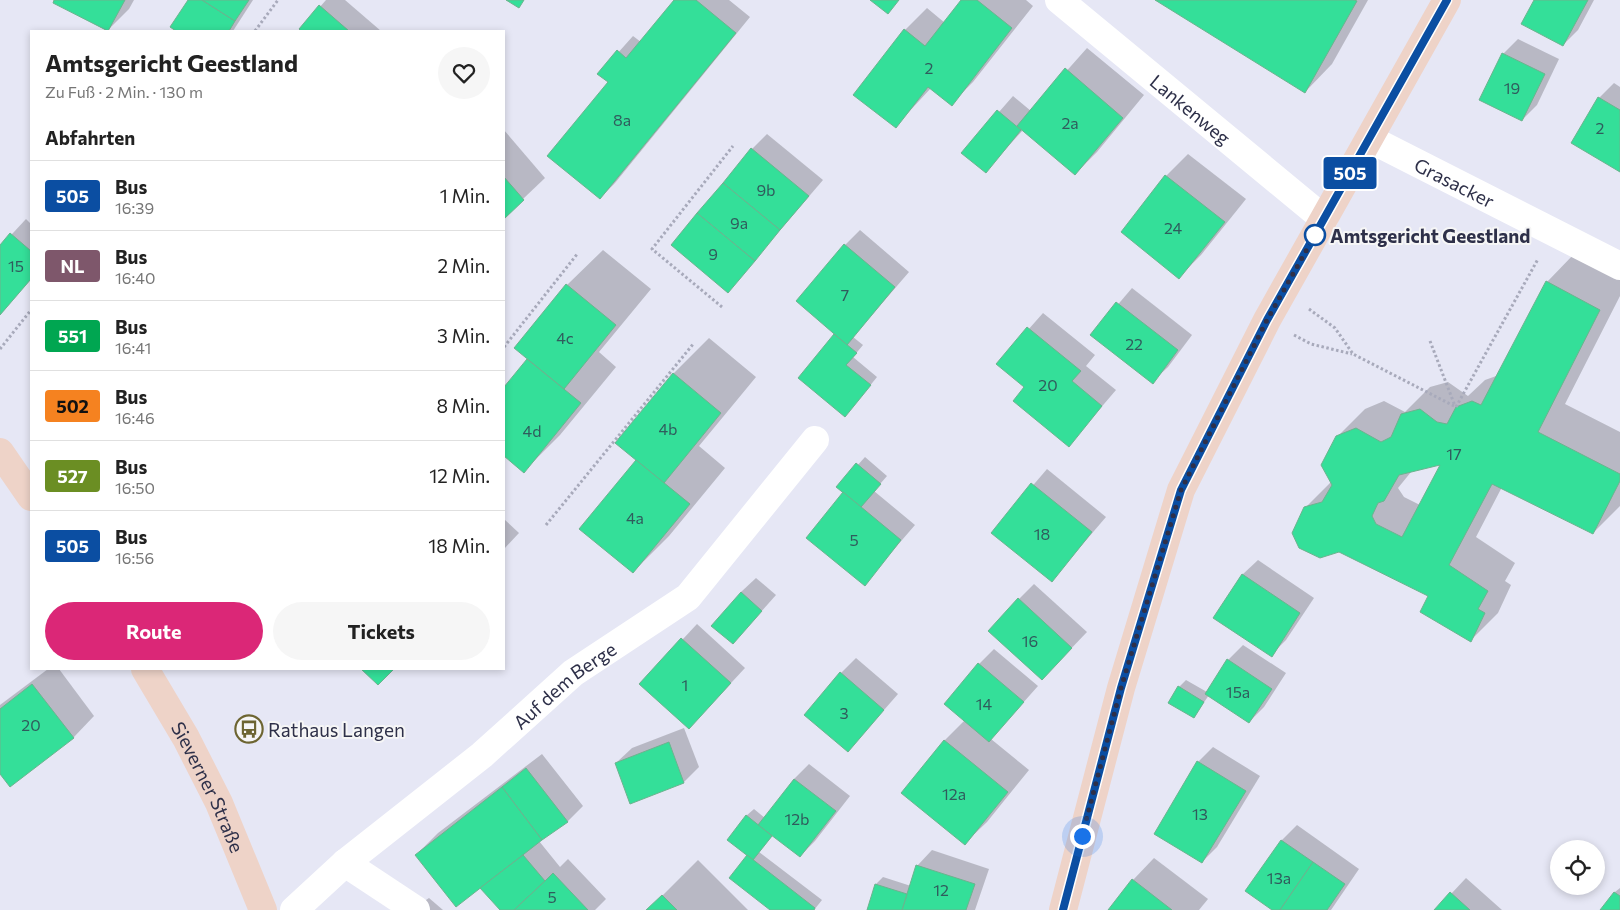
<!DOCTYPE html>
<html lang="de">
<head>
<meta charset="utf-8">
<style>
  body { margin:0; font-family:Commissioner,sans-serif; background:#f6f6f6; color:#222; height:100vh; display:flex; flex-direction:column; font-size:19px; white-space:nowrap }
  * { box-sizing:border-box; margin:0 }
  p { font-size:16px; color:#767676 }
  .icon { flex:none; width:28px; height:28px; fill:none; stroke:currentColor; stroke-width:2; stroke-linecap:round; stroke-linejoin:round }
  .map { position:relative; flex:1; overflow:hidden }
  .drawer { position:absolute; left:30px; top:30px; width:475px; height:640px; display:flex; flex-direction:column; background:#fff; border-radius:0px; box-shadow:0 2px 8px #0003 }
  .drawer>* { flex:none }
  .badge { padding:0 10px; border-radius:4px; font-size:18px; line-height:32px }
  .fabs { position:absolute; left:1550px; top:840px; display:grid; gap:10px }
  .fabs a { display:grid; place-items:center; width:55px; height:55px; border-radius:50%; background:#fff; box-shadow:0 2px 8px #0003; font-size:25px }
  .you { position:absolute; width:25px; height:25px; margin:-12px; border:4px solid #fff; border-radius:50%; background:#1a73e8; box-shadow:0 0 0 8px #1a73e833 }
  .map>.badge { position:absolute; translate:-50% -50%; box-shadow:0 0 0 2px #fff }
  h2 { padding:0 15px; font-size:19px; line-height:45px }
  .round { display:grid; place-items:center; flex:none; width:52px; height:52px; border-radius:26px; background:#f6f6f6 }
  .head { display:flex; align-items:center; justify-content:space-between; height:85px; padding:0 15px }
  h1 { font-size:24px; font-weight:700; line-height:38px }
  .primary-button { display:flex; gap:10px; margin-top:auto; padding:10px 15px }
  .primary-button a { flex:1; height:58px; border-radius:30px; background:#db2777; color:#fff; font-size:20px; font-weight:700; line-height:58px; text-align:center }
  .primary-button a+a { background:#f6f6f6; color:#222 }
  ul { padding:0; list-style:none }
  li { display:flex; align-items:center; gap:15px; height:70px; padding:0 15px; border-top:1px solid #e0e0e0 }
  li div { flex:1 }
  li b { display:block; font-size:19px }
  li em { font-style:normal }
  li .badge { min-width:55px; font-weight:700; text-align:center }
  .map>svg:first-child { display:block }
</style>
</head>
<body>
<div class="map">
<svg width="1620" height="910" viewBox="0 0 1620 910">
  <rect width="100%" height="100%" fill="#e6e7f5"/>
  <!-- shadow -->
  <g fill="#0003" fill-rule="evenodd">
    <polygon points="56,0 134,0 129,9 107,31 55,2"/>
    <polygon points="189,0 253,0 233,31 179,31 172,27"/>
    <polygon points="326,0 345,0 381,31 299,31"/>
    <polygon points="675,0 729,0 750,17 615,183 600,198 609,82 599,74 633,36 641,42"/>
    <polygon points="963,0 1026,0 1033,6 973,82 951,104 931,88 895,127 905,30 927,8 945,23"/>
    <polygon points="1157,0 1368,0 1332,64 1305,92"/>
    <polygon points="1535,0 1594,0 1578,30 1563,45"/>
    <polygon points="1518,39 1559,59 1537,105 1522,120 1503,54"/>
    <polygon points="1087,48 1144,95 1097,152 1075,174 1023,130 986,171 963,153 1013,96 1031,111"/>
    <polygon points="1614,83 1620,87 1620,171 1599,98"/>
    <polygon points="504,130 545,178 504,217"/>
    <polygon points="767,134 823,180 728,291 752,149"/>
    <polygon points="1188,154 1246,199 1201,255 1179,277 1122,232 1166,176"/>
    <polygon points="26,219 31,224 31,279 0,315 0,247"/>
    <polygon points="860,230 909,272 853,337 863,345 853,357 877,377 852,408 800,378 836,334 845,245"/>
    <polygon points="603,250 651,289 599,352 616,367 560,435 524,471 504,454 504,389 529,359 567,285"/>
    <path d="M1574 254 1620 279V296L1565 404 1620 432V506L1593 533 1502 487 1476 537 1515 563 1505 581 1511 585 1498 613 1471 640 1429 595 1305 508 1331 482 1337 437 1365 409 1384 401 1405 412 1430 387 1448 382 1468 396 1485 380 1499 375 1547 282ZM1442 463 1420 505 1404 497 1398 488 1411 472Z"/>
    <polygon points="1132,288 1192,335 1168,367 1152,382 1092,335"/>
    <polygon points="1043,313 1095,355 1086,366 1116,390 1069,445 1026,387 998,364"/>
    <polygon points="709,338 756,377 699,446 725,468 669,536 633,572 638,460 673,374"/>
    <polygon points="865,457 887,476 874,491 915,525 864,584 845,492 838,487"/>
    <polygon points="1047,469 1106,517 1052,580 993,532"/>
    <polygon points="504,519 519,533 504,549"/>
    <polygon points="1258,560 1314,598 1286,640 1271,655 1242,575"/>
    <polygon points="756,578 776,595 733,643 741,592"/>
    <polygon points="1034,584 1087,632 1042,679 1019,599"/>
    <polygon points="697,624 745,668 704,712 641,684"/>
    <polygon points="1243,645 1286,673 1264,707 1249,722 1209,695 1194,717 1179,687 1186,680 1207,692 1228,660"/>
    <polygon points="994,649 1038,686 991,739 1029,770 987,822 965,843 944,741 965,720 979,664"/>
    <polygon points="856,658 898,694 848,751 841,673"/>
    <polygon points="48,669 59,669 94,716 73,738 0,772 0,705"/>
    <polygon points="684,728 699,767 684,782 631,802 616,763 632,748"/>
    <polygon points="1213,747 1260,776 1217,847 1202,862 1198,762"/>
    <polygon points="542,754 583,806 568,821 539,841 560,867 568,859 606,899 595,910 502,910 480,887 416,855 438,833"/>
    <polygon points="809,764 850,796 815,841 800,856 773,835 759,852 822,900 814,910 772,910 748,855 746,816 754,809 765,818 794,779"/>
    <polygon points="1297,825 1359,869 1331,910 1274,910 1282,840"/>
    <polygon points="932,850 989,869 975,910 870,910 876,884 883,877 911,886 917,866"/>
    <polygon points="1154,858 1208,899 1199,910 1110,910 1133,880"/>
    <polygon points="698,860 748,910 648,910"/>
    <polygon points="1466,878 1502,910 1436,910"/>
    <polygon points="1620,888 1620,910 1602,910 1615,892"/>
    <polygon points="429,898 443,910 411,910"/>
  </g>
  <!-- building -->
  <g fill="#34df99" stroke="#6cb38e" fill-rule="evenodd">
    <polygon points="54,0 125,0 108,31 53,3"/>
    <polygon points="188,0 202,0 235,21 229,31 176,31 170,27"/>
    <polygon points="202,0 249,0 235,21"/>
    <polygon points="506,0 524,0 519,8"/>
    <polygon points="674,0 696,0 736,33 600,199 547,156 608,82 597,74 617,50 626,58"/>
    <polygon points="870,0 899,0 888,14"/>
    <polygon points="961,0 977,0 1012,28 952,106 928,87 896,128 853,95 904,29 925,46"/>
    <polygon points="1155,0 1354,0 1357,1 1305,93"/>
    <polygon points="1534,0 1588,0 1563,46 1521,24"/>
    <polygon points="319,5 349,31 301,31 299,29"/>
    <polygon points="1502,53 1545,74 1522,121 1479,100"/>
    <polygon points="1065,68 1123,118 1075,175 1017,126"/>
    <polygon points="1598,97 1620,110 1620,172 1571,143"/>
    <polygon points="997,110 1021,130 986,173 961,153"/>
    <polygon points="751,148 809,196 780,230 723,183"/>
    <polygon points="1165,175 1225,222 1179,279 1121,232"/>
    <polygon points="504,177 524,200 504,219"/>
    <polygon points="723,183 780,230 755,261 697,213"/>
    <polygon points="697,213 755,261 728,293 671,245"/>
    <polygon points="10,233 31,251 31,279 0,315 0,245"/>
    <polygon points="844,244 895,287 847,345 796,301"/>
    <path d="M1546 281 1600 310 1538 432 1620 474V481L1593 534 1492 484 1449 565 1488 591 1478 609 1485 613 1471 642 1420 612 1428 596 1339 552 1320 558 1299 548 1292 533 1304 507 1322 502 1332 485 1321 465 1336 436 1356 428 1381 442 1391 437 1401 414 1420 409 1437 422 1447 424 1456 407 1472 401 1481 405ZM1440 465 1402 537 1376 524 1372 516 1378 503 1384 501 1399 475Z"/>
    <polygon points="566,284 616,325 564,389 514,348"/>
    <polygon points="1116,302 1178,350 1153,384 1090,335"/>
    <polygon points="1027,327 1081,371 1072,381 1102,406 1069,447 1013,401 1024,387 996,364"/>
    <polygon points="834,334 857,353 846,365 871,385 845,417 798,378"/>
    <polygon points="527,359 581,403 524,473 504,456 504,387"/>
    <polygon points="673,373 721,413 664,483 615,443"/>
    <polygon points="636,460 690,504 633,573 579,529"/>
    <polygon points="856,463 881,484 861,507 836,487"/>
    <polygon points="1031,483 1092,532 1052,582 991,533"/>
    <polygon points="843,492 901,540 865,586 806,538"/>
    <polygon points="1242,574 1300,613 1272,657 1213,618"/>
    <polygon points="741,592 762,611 733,644 711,626"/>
    <polygon points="1018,598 1072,648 1042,680 988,631"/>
    <polygon points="681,638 731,683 689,729 639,684"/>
    <polygon points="1227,659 1272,689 1249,723 1205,694"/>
    <polygon points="978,663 1024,702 989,742 944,704"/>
    <polygon points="361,669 394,669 378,685"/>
    <polygon points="840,672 884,710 848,752 804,715"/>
    <polygon points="32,684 74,738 10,787 0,774 0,709"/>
    <polygon points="1178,686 1204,702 1194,718 1168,703"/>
    <polygon points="944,740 1008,792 965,845 901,793"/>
    <polygon points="669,742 684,783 630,804 615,763"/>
    <polygon points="1197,761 1246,791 1202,863 1154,834"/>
    <polygon points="526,768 568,822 542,840 502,787"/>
    <polygon points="794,779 836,811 800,857 758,825"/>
    <polygon points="502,787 542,840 456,907 415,855"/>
    <polygon points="746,815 772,836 753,860 727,840"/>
    <polygon points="1281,840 1313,862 1280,910 1272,910 1245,891"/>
    <polygon points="523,855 545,881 514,910 500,910 480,888"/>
    <polygon points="747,855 815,908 814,910 770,910 729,878"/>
    <polygon points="1313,862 1345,884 1327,910 1280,910"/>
    <polygon points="916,865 975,884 966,910 902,910"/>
    <polygon points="553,873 588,910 514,910 545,881"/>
    <polygon points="1132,879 1172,910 1108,910"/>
    <polygon points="875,884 907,894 902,910 867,910"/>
    <polygon points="1450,892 1470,910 1434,910"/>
    <polygon points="1614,892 1620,896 1620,910 1600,910"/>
    <polygon points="662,895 677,910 646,910"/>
  </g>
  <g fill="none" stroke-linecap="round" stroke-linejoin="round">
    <!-- path -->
    <g stroke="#a8aabb" stroke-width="3" stroke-dasharray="2.5 2.5" stroke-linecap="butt">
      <polyline points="255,31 278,0"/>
      <polyline points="722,307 652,249 733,146"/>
      <polyline points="1309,309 1335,328 1353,354 1456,407"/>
      <polyline points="1294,335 1311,344 1352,354"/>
      <polyline points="1430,341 1455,406"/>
      <polyline points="504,347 578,253"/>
      <polyline points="0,349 31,310"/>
      <polyline points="1456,407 1538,259"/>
      <polyline points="546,525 694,343"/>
    </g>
    <!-- minor -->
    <g stroke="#fff" stroke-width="28">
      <path id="s1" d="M1059 0 1324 219"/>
      <path id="s2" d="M1370 139 1620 266"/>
      <polyline points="345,863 416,910"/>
      <path id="s3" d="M294 910 345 863 482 755 573 673 688 597 815 440"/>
    </g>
    <!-- secondary -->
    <g stroke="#eed3c8" stroke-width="28">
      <polyline points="0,452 31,497"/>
      <path id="s4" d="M145 669 186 738 219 803 263 910"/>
      <polyline points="1063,910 1121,688 1181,490 1267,320 1447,0"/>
    </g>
  </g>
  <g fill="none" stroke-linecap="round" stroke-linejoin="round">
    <!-- line casing -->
    <g stroke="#fff" stroke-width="11">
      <polyline id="line" points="1063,910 1121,688 1181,490 1267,320 1447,0"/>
    </g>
    <!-- line -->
    <use href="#line" stroke="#0b4ea2" stroke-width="8"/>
    <!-- walk -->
    <polyline stroke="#2e3049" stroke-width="5" stroke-dasharray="0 9" points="1082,836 1121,688 1181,490 1267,320 1315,235"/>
  </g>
  <!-- icons -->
  <defs>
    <g id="bus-ring" transform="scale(1.4375)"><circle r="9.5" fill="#f6f6f6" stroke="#6d6531" stroke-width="1.5"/><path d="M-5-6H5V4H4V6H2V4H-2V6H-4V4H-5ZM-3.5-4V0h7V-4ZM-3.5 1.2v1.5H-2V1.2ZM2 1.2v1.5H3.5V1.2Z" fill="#6d6531"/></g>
  </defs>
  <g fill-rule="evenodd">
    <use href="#bus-ring" x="249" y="729"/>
  </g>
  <!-- markers -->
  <circle fill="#fff" stroke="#0b4ea2" stroke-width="2.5" cx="1315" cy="235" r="10"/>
  <g text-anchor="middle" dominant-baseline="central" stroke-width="4" stroke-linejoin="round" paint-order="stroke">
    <!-- number labels -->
    <g font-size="16" fill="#305c5d">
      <text x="929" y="67">2</text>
      <text x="1512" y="87">19</text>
      <text x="622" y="119">8a</text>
      <text x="1070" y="122">2a</text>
      <text x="1600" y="127">2</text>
      <text x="766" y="189">9b</text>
      <text x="739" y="222">9a</text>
      <text x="1173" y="227">24</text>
      <text x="713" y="253">9</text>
      <text x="16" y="265">15</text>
      <text x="845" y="294">7</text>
      <text x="565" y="337">4c</text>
      <text x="1134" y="343">22</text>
      <text x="1048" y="384">20</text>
      <text x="668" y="428">4b</text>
      <text x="532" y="430">4d</text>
      <text x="1454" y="453">17</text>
      <text x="635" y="517">4a</text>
      <text x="1042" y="533">18</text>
      <text x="854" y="539">5</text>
      <text x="1030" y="640">16</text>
      <text x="685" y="684">1</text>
      <text x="1238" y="691">15a</text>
      <text x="984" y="703">14</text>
      <text x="844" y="712">3</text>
      <text x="31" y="724">20</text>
      <text x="954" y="793">12a</text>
      <text x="1200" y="813">13</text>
      <text x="797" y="818">12b</text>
      <text x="1279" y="877">13a</text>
      <text x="941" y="889">12</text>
      <text x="552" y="896">5</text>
    </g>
    <!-- street labels -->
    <g font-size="19" fill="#2e3049" stroke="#f6f6f6">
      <text stroke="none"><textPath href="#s1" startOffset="171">Lankenweg</textPath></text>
      <text stroke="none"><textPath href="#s2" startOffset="95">Grasacker</textPath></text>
      <text stroke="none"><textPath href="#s3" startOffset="352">Auf dem Berge</textPath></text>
      <text stroke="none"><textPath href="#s4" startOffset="134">Sieverner Straße</textPath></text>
    </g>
    <!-- stop labels -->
    <g font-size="19" font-weight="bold" fill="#2e3049" stroke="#f6f6f6" text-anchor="start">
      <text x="1330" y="235">Amtsgericht Geestland</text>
    </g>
    <!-- poi labels -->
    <g font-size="19" fill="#2e3049" stroke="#f6f6f6" text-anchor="start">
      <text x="268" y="729">Rathaus Langen</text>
    </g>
  </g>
</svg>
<div class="fabs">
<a><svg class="icon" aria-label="locate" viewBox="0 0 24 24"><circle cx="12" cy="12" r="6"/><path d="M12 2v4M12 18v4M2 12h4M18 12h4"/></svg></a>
</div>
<div class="you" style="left:1082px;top:836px"></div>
<b class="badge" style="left:1350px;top:173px;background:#0b4ea2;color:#fff">505</b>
<section class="drawer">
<div class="head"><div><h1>Amtsgericht Geestland</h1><p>Zu Fuß · 2 Min. · 130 m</p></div><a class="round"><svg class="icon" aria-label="heart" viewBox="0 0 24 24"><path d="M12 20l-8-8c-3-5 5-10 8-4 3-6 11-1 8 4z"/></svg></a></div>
<h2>Abfahrten</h2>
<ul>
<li><span class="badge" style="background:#0b4ea2;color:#fff">505</span><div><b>Bus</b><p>16:39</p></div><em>1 Min.</em></li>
<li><span class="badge" style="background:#7e576b;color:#fff">NL</span><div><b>Bus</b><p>16:40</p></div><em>2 Min.</em></li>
<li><span class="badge" style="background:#00a651;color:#fff">551</span><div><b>Bus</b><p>16:41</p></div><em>3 Min.</em></li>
<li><span class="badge" style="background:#f58220;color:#111">502</span><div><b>Bus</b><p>16:46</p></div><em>8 Min.</em></li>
<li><span class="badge" style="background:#6b8e23;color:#fff">527</span><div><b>Bus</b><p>16:50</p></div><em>12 Min.</em></li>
<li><span class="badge" style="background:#0b4ea2;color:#fff">505</span><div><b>Bus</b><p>16:56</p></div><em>18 Min.</em></li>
</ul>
<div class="primary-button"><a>Route</a><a>Tickets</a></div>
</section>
</div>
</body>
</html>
